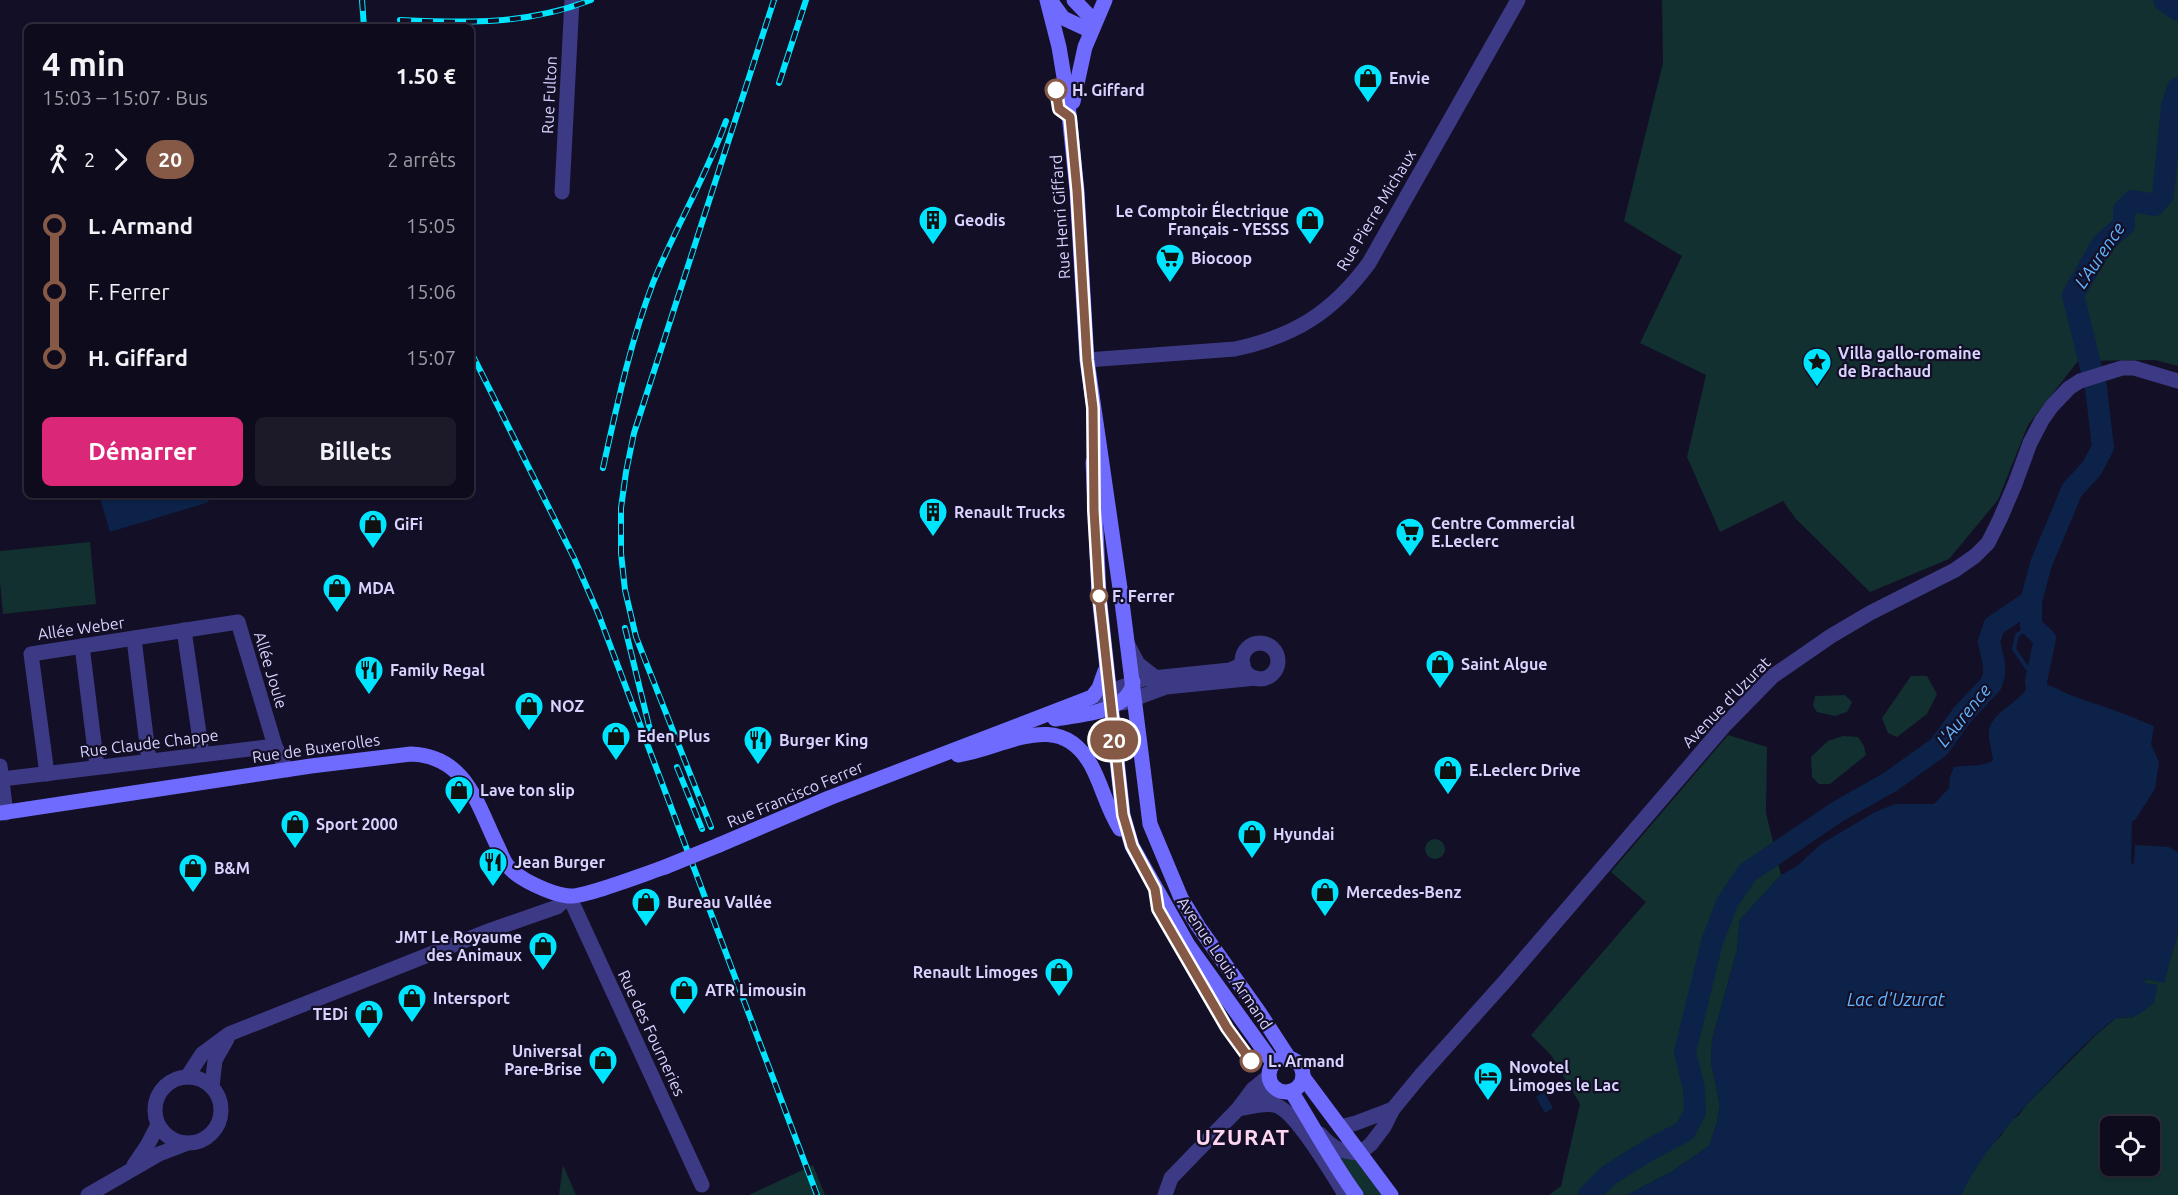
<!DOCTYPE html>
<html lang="fr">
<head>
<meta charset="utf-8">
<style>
  body { margin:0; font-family:Ubuntu,sans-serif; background:#1c1929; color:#f1f3f6; height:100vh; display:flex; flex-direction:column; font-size:22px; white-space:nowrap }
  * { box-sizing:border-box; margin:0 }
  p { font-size:20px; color:#9b9ba3 }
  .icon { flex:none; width:33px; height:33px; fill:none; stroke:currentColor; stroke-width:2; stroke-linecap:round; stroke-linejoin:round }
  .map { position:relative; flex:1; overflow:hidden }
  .side { position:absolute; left:24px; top:24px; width:450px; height:474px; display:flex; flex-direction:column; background:#0e0b1c; border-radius:9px; box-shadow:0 2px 4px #0004,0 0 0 2px #2e2b3b }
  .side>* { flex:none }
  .badge { padding:0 12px; border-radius:20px; font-size:21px; line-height:39px }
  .tools { position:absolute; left:2100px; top:1116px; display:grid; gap:12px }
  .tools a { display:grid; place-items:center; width:60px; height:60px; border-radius:9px; background:#0e0b1c; box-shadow:0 2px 4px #0004,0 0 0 2px #2e2b3b; font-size:30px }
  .map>.badge { position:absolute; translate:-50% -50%; box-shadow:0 0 0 3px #fff }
  .legs { display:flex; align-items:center; gap:9px; height:66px; padding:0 18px; font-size:20px }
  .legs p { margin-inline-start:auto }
  .headline { display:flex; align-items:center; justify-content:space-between; height:102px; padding:0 18px }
  h1 { font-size:33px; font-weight:600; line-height:45px }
  .action { display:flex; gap:12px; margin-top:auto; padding:12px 18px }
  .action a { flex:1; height:69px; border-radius:9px; background:#db2777; color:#fff; font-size:24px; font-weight:600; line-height:69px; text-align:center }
  .action a+a { background:#1c1929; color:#f1f3f6 }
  ul { padding:0 18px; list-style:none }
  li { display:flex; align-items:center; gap:21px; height:66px; font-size:22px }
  li i { display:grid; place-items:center; width:9px; height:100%; margin:0 8px; background:currentColor }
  li i::after { content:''; width:15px; height:15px; margin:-8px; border:4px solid; border-radius:50%; background:#0e0b1c }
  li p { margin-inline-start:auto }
  li:first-child i { background:linear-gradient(#0000 50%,currentColor 0) }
  li:last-child i { background:linear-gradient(currentColor 50%,#0000 0) }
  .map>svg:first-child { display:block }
</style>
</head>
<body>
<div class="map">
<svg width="2178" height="1195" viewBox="0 0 2178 1195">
  <rect width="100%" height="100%" fill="#130f26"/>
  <!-- green -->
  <g fill="#12302f" fill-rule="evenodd">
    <polygon points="1662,0 2178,0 2178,366 2155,360 2078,361 2028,425 1998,500 1949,559 1870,592 1796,519 1783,501 1720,532 1687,457 1706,375 1640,343 1682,256 1624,221 1663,63"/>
    <polygon points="90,542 96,604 3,614 0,582 0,551"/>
    <polygon points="1911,676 1927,676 1937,694 1927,714 1897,737 1888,733 1882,718"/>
    <polygon points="1845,695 1852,702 1847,712 1835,716 1817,712 1813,706 1815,696"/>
    <polygon points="1728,735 1767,747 1766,813 1781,875 1740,920 1737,950 1712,1040 1711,1062 1720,1105 1717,1122 1709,1146 1671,1172 1627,1195 1549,1195 1561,1186 1580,1104 1551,1055 1531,1035 1646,902 1611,872"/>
    <polygon points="1843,736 1858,737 1864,746 1866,755 1830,784 1819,784 1812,777 1811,757 1828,741"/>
    <circle cx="1435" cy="849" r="10"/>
    <path d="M2178 932V1195H1961L1972 1172 1991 1145 2001 1136 2009 1122 2019 1115 2026 1105 2097 1034 2116 1018 2134 1017 2145 979 2164 982ZM2110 1126H2150V1166H2110Z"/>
    <polygon points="1332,1154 1358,1158 1384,1195 1361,1195"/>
    <polygon points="563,1165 576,1195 559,1195"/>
    <polygon points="813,1165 825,1195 749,1195"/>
  </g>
  <!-- water -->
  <g fill="#0c2248">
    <polygon points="109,495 206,495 209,502 110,532 100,498"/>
    <path d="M2044 684C2054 686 2061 691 2070 695 2099 705 2126 714 2154 726L2151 744 2159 762 2155 789 2135 820 2132 821 2131 863 2134 864 2135 845 2169 847 2178 852V932L2164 983 2145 979V983L2158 985 2154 1003C2148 1007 2142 1013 2135 1016 2128 1019 2120 1015 2113 1020 2091 1037 2072 1057 2053 1077 2018 1113 1984 1149 1961 1195H1627L1671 1172 1709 1146 1717 1122 1720 1105 1711 1062 1712 1040 1737 950 1740 920 1781 875 1797 866 1821 844 1875 812 1895 804H1934L1949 788 1950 777 1954 767C1966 765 1985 767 1993 760 1992 751 1988 740 1989 731 1991 713 2018 703 2027 688Z"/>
    <polygon points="1544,1092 1553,1108 1545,1113 1536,1097"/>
  </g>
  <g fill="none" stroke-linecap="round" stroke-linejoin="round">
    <!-- stream -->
    <polyline stroke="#0c2248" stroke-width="4" points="2031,626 2017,635 2014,649 2036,681"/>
    <!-- river -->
    <g stroke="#0c2248" stroke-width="22">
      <polyline points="2164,0 2178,10"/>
      <polyline points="2031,601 2031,626 2045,639 2036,681 2040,715"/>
      <polyline points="1589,1195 1609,1175 1649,1150 1685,1131 1695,1112 1694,1089 1685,1052 1712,942 1727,903 1747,873 1837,812 1890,782 1939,747 1962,715 1991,684 1994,674 1994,664 1989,642 1994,626 2031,601 2041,564 2072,490 2092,468 2103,447 2096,388 2073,295 2103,243 2124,225 2124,210 2133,201 2154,205 2163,195 2172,106 2178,88"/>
    </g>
    <!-- street -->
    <g stroke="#3d3a85" stroke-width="15">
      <polyline points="562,192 572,0"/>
      <path d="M1087 360 1235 349C1295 336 1333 312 1369 263L1518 0"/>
      <polyline points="184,630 202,754"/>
      <polyline points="134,639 149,761"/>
      <circle cx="1260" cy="661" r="18"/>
      <polyline points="1128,645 1138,664 1156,678"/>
      <polyline points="82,646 97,767"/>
      <polyline points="1098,696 1143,679 1230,670 1243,664"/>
      <polyline points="1123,703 1166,687 1256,678"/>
      <polyline points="0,766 6,813"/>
      <polyline points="47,774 31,654 238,622 275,746"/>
      <polyline points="2,779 275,746 287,770"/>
      <circle cx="188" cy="1110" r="33"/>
      <polyline points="187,1077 202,1054 229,1034 491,930 557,907 569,896 702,1185"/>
      <polyline points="212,1087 215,1060 227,1039"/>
      <polyline points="1251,1102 1280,1091"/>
      <path d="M1238 1109C1249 1107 1263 1103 1274 1105 1294 1108 1331 1172 1343 1191L1352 1195"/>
      <polyline points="1340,1127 1356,1123 1393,1109"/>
      <path d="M1320 1134C1334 1150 1340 1151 1360 1153L1371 1144 1384 1127 1393 1109 1421 1075 1507 979 1724 726 1773 676 1831 636 1870 613 1955 570 1975 556 1988 543 2000 519 2015 484 2030 443 2042 420 2052 406 2069 388 2080 381 2122 368H2134L2178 381"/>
      <polyline points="134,1165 147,1146 158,1125"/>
      <polyline points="88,1195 159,1154 185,1144"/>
      <polyline points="1165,1195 1171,1178 1238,1109 1253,1089 1269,1076"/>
    </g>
    <!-- secondary -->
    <g stroke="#6f6bff" stroke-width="15">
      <polyline points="1047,0 1059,47 1067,95 1077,191 1087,360 1122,602 1150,824 1181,898 1198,926 1259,1012 1289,1058"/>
      <polyline points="1050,0 1063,18 1091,31"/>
      <polyline points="1074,0 1094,21"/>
      <polyline points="1073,102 1085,47 1105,0"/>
      <polyline points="1093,462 1099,595 1123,815 1132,846 1188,945 1273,1063"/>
      <path d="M1055 719C1079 715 1130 712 1133 682"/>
      <path d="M958 755C1005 748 1059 707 1091 765 1102 785 1107 809 1120 829"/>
      <path d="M0 813 311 766 411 754C466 756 477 804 497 845 500 851 503 860 507 865 517 879 551 894 568 896 583 898 647 873 665 867"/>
      <polyline points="719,845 829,798 1092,697 1099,688 1105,671"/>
      <circle cx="1286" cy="1075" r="17"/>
      <polyline points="1303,1077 1391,1195"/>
      <path d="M1291 1091C1313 1126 1332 1162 1356 1195"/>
    </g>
    <!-- rail casing -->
    <g stroke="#00e5ff" stroke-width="6">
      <g id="rail">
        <polyline points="362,0 364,27"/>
        <path d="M400 20C468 23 526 25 591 0"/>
        <polyline points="779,83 806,0"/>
        <polyline points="471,352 574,558 598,613 817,1195"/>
        <path d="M603 468C617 405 630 343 653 283 675 228 706 177 726 121"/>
        <polyline points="625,628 650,730"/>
        <polyline points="677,767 702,829"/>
        <polyline points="711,827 636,637 625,590 621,553 621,508 626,472 634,433 774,0"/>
      </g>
    </g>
    <!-- rail -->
    <use href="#rail" stroke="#130f26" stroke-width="4" stroke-dasharray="11" stroke-linecap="butt"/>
    <!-- secondary-bridge -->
    <polyline stroke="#6f6bff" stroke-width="15" points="665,867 719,845"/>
  </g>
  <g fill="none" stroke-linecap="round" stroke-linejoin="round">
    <!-- line-1 casing -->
    <g stroke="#fff" stroke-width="14">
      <polyline id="line-1" points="1056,90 1059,109 1070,117 1077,191 1087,360 1093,408 1094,510 1099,595 1123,815 1132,846 1155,889 1158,909 1227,1028 1251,1061"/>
    </g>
    <!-- line-1 -->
    <use href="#line-1" stroke="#855946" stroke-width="9"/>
  </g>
  <!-- icons -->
  <defs>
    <g id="shop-pin" transform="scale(1.5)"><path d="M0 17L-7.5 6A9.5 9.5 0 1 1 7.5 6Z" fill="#00e5ff" stroke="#130f26"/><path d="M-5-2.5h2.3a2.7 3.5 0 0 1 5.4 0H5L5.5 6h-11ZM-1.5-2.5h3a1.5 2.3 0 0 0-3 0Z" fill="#111"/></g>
    <g id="building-pin" transform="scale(1.5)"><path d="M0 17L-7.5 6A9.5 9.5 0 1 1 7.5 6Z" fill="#00e5ff" stroke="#130f26"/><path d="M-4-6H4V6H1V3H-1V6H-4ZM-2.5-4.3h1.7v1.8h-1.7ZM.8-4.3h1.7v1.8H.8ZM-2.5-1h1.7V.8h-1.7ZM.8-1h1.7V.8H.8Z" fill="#111"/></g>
    <g id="supermarket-pin" transform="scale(1.5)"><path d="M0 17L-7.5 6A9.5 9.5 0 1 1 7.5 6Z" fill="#00e5ff" stroke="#130f26"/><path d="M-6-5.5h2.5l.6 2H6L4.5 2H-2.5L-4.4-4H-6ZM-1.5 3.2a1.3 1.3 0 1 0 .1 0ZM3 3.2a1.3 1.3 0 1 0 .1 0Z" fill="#111"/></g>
    <g id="sight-pin" transform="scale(1.5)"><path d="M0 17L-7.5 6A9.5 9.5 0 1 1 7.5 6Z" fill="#00e5ff" stroke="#130f26"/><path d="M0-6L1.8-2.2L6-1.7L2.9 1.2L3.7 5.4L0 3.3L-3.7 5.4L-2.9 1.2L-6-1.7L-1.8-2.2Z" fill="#111"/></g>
    <g id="restaurant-pin" transform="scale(1.5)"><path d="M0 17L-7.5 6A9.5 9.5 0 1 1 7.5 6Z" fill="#00e5ff" stroke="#130f26"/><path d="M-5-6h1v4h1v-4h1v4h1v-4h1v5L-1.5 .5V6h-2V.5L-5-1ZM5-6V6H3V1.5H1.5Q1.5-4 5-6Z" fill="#111"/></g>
    <g id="hotel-pin" transform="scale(1.5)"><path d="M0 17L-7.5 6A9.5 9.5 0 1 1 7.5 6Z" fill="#00e5ff" stroke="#130f26"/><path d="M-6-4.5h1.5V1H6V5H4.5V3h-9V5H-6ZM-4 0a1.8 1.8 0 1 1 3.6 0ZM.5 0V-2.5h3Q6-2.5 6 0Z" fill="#111"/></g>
  </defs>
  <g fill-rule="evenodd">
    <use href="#shop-pin" x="1368" y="78"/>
    <use href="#building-pin" x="933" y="220"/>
    <use href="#shop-pin" x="1310" y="220"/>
    <use href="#supermarket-pin" x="1170" y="258"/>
    <use href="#sight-pin" x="1817" y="362"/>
    <use href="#building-pin" x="933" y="512"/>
    <use href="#shop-pin" x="373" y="524"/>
    <use href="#supermarket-pin" x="1410" y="532"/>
    <use href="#shop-pin" x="337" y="588"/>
    <use href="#shop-pin" x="1440" y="664"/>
    <use href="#restaurant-pin" x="369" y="670"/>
    <use href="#shop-pin" x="529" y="706"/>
    <use href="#shop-pin" x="616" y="736"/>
    <use href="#restaurant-pin" x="758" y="740"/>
    <use href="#shop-pin" x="1448" y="770"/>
    <use href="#shop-pin" x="459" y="790"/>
    <use href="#shop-pin" x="295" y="824"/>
    <use href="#shop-pin" x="1252" y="834"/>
    <use href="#restaurant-pin" x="493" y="862"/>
    <use href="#shop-pin" x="193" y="868"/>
    <use href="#shop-pin" x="1325" y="892"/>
    <use href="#shop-pin" x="646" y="902"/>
    <use href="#shop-pin" x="543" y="946"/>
    <use href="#shop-pin" x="1059" y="972"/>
    <use href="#shop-pin" x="684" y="990"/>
    <use href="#shop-pin" x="412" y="998"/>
    <use href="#shop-pin" x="369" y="1014"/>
    <use href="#shop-pin" x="603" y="1060"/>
    <use href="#hotel-pin" x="1488" y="1076"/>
  </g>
  <!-- markers -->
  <g fill="#fff" stroke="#855946" stroke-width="3">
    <circle cx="1056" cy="90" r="10"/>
    <circle cx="1099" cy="596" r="8"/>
    <circle cx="1251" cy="1061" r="10"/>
  </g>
  <g text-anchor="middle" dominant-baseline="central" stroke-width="4.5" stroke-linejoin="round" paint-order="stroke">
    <!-- poi labels -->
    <g font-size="16" font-weight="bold" fill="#d9d4ff" stroke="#130f26" text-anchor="start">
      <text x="1389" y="78">Envie</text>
      <text x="1289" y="211" text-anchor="end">Le Comptoir Électrique<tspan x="1289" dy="18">Français - YESSS</tspan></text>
      <text x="954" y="220">Geodis</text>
      <text x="1191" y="258">Biocoop</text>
      <text x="1838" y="353">Villa gallo-romaine<tspan x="1838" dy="18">de Brachaud</tspan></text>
      <text x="954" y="512">Renault Trucks</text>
      <text x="1431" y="523">Centre Commercial<tspan x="1431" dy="18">E.Leclerc</tspan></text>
      <text x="394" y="524">GiFi</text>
      <text x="358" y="588">MDA</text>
      <text x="1461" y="664">Saint Algue</text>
      <text x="390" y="670">Family Regal</text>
      <text x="550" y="706">NOZ</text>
      <text x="637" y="736">Eden Plus</text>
      <text x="779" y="740">Burger King</text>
      <text x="1469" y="770">E.Leclerc Drive</text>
      <text x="480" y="790">Lave ton slip</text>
      <text x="316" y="824">Sport 2000</text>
      <text x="1273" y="834">Hyundai</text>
      <text x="514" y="862">Jean Burger</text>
      <text x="214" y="868">B&amp;M</text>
      <text x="1346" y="892">Mercedes-Benz</text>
      <text x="667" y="902">Bureau Vallée</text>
      <text x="522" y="937" text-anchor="end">JMT Le Royaume<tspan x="522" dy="18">des Animaux</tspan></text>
      <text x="1038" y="972" text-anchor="end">Renault Limoges</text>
      <text x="705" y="990">ATR Limousin</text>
      <text x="433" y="998">Intersport</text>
      <text x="348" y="1014" text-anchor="end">TEDi</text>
      <text x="582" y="1051" text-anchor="end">Universal<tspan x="582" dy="18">Pare-Brise</tspan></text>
      <text x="1509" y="1067">Novotel<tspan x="1509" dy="18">Limoges le Lac</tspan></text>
    </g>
    <!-- stop labels -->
    <g font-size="16" font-weight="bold" fill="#d9d4ff" stroke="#130f26" text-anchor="start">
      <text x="1072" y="90">H. Giffard</text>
      <text x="1112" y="596">F. Ferrer</text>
      <text x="1268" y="1061">L. Armand</text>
    </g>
    <!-- street labels -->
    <g font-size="16" fill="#d9d4ff" stroke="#130f26">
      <text transform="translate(549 95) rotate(-87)">Rue Fulton</text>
      <text transform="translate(1376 210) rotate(-59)">Rue Pierre Michaux</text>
      <text transform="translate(1060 217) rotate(-94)">Rue Henri Giffard</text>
      <text transform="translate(81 628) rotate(-8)">Allée Weber</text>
      <text transform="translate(271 670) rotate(73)">Allée Joule</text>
      <text transform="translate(1726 702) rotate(-46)">Avenue d'Uzurat</text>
      <text transform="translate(149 743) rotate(-7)">Rue Claude Chappe</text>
      <text transform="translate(316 748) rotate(-8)">Rue de Buxerolles</text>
      <text transform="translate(795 794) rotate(-23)">Rue Francisco Ferrer</text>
      <text transform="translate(1225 963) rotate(56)">Avenue Louis Armand</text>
      <text transform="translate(652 1033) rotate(65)">Rue des Fourneries</text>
    </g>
    <!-- water labels -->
    <g font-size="18" font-style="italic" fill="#62b6ff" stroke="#130f26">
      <text transform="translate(2099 255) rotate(-56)">L'Aurence</text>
      <text transform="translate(1963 715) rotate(-51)">L'Aurence</text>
      <text x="1896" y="999">Lac d'Uzurat</text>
    </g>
    <!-- district labels -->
    <g font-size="22" font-weight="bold" letter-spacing="1.5" fill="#ffd6f0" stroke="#130f26">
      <text x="1243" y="1136">UZURAT</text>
    </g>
  </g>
</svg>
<div class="tools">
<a><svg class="icon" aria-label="locate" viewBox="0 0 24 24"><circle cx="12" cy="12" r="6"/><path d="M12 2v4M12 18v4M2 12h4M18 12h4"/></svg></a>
</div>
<b class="badge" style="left:1114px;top:740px;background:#855946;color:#fff">20</b>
<section class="side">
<div class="headline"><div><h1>4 min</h1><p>15:03 – 15:07 · Bus</p></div><b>1.50 €</b></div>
<div class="legs"><svg class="icon" aria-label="walk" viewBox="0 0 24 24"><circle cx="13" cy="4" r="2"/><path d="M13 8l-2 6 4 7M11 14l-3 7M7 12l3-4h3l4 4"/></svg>2<svg class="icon" aria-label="forward" viewBox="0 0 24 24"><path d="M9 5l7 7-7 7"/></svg><b class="badge" style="background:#855946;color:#fff">20</b><p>2 arrêts</p></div>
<ul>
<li><i style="color:#855946"></i><b>L. Armand</b><p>15:05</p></li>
<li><i style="color:#855946"></i><span>F. Ferrer</span><p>15:06</p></li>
<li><i style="color:#855946"></i><b>H. Giffard</b><p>15:07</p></li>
</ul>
<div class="action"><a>Démarrer</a><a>Billets</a></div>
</section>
</div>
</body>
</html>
